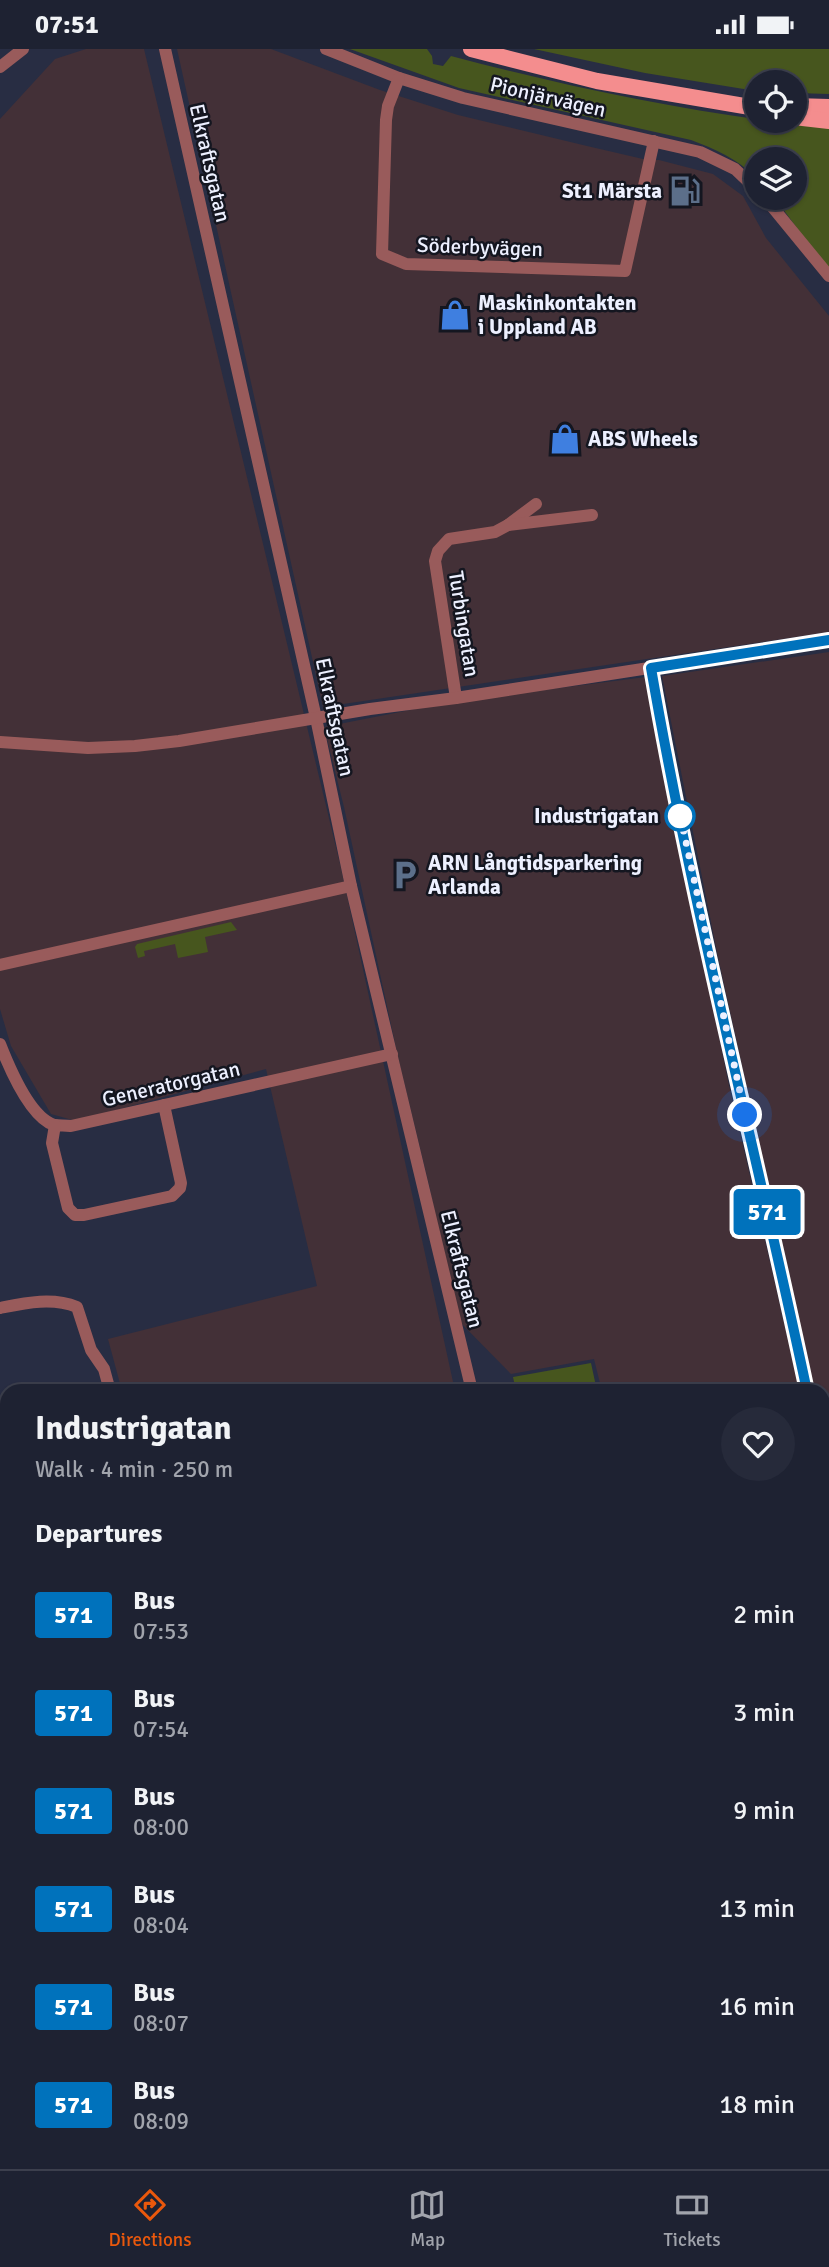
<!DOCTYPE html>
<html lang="en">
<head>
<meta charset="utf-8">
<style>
  body { margin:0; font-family:Signika,sans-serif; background:#262a3a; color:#f1f3f6; height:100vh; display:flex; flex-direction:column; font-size:26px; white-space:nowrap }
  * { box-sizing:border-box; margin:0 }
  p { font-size:23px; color:#a1a4ac }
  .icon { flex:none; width:38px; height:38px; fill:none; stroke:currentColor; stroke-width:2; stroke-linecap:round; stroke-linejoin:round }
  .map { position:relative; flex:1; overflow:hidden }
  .panel { position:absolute; left:0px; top:1335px; width:830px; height:786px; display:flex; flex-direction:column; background:#1e2232; border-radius:21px 21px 0 0; box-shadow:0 2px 5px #0004,0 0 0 2px #3c3f4d }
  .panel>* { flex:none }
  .badge { padding:0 14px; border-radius:5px; font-size:24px; line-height:46px }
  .fabs { position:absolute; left:744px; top:21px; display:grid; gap:14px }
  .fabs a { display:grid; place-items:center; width:63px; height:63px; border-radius:50%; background:#1e2232; box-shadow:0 2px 5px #0004,0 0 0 2px #3c3f4d; font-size:35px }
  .you { position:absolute; width:35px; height:35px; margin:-18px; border:5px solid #fff; border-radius:50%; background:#1a73e8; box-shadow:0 0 0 10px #1a73e833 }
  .map>.badge { position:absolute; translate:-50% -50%; box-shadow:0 0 0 4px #fff }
  h2 { padding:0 35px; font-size:26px; line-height:63px }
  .round { display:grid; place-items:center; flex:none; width:74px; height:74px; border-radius:37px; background:#262a3a }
  .overview { display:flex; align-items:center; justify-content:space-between; height:119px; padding:0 35px }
  h1 { font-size:33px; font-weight:700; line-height:52px }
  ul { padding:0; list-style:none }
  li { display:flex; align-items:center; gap:21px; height:98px; padding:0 35px }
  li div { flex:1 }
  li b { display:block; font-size:26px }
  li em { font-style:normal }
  li .badge { min-width:77px; font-weight:700; text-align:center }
  .status { display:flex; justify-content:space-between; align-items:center; height:49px; padding:0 35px; background:#1e2232; direction:ltr }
  .status svg { height:19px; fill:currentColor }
  .dock { display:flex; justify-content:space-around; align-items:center; height:98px; border-top:2px solid #3c3f4d; background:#1e2232; font-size:19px; color:#a1a4ac }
  .dock a { display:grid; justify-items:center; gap:4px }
  .dock .selected { color:#ea580c }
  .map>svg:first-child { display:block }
</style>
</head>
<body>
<div class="status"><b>07:51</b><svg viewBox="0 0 49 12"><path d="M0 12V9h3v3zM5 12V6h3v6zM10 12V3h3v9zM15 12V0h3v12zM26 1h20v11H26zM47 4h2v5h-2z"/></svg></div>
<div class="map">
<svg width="829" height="2120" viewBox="0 0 829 2120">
  <rect width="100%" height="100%" fill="#282d43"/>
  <!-- industrial -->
  <g fill="#433037">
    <polygon points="86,0 144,0 340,815 455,1342 122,1342 108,1290 317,1237 266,1020 76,1072 51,1065 11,997 0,960 0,70 55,10"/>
    <polygon points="177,0 271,0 380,41 458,66 587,97 643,110 659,111 713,125 743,147 766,189 829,267 829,583 323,658"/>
    <polygon points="829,603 829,1411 823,1380 822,1342 814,1342 718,908 662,627"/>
    <polygon points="646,628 728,1032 800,1342 602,1342 594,1310 511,1325 455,1268 430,1140 398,1008 344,758 324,678 456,652"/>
    <polygon points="822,1449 829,1497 829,1525 823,1526"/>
  </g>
  <!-- green -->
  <g fill="#47561e">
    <path d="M350 0H427L432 7 433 15 443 17 451 7C575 40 702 66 829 79V223L775 149H794V110H756V129C738 110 715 100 691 91L459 39Z"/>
    <polygon points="534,0 829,0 829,45 795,44 794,33 756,33 756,42 645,24"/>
    <polygon points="231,873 237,881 205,888 208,903 178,909 175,895 144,902 145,907 138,909 135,898 137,895"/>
    <polygon points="591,1314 597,1342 516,1342 513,1328"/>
    <polygon points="822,1674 829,1675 829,2027 823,2029"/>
    <polygon points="7,1788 7,2114 16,2114 12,2120 0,2120 0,1790"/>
    <polygon points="33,2114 229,2114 215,2120 47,2120"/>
    <polygon points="238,2114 279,2114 281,2120 247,2120"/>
    <polygon points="473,2114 575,2114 575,2120 472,2120"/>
    <polygon points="603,2114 685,2114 687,2120 603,2120"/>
  </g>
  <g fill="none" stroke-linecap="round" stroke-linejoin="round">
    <!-- minor -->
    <g stroke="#995b5b" stroke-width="12">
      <polyline points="165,0 316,669 351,837 472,1342"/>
      <polyline points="326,0 399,29 463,49 700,103 735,120 756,140"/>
      <polyline points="0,18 23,0"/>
      <polyline points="399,29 388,57 386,71 382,205 406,215 625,222 654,92"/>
      <polyline points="765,149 829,227"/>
      <polyline points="508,476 536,455"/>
      <path d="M651 619C694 862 756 1101 807 1342"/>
      <polyline points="456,649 435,512 438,502 449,490 495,483 508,476 592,466"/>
      <polyline points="0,693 88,699 135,697 179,692 370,660 456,649 829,591"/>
      <polyline points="0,916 351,837"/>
      <path d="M0 995C9 1018 30 1068 54 1076 59 1077 66 1076 71 1077L392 1005"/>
      <polyline points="55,1076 52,1094 68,1159 75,1166 84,1166 172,1147 180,1139 181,1134 164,1056"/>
      <path d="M0 1259C25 1254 52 1248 77 1258L91 1301 104 1320 110 1342"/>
      <polyline points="822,1416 829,1447"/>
      <polyline points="822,1460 829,1460"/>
      <polyline points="822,1534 829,1533"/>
      <polyline points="822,1619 829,1620"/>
      <polyline points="822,2035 829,2034"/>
      <polyline points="2,2120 7,2112"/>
      <polyline points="750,2120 751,2114"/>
    </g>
    <!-- major -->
    <g stroke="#f48d8e" stroke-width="16">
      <polyline points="471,0 597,32 756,59"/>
      <polyline points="794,57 829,58"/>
      <polyline points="794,68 829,72"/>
    </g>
  </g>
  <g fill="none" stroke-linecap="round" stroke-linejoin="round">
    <!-- line casing -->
    <g stroke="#fff" stroke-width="16">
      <path id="line" d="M807 1342C756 1101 693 862 651 619L829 591"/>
    </g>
    <!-- line -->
    <use href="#line" stroke="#0072bc" stroke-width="10"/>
    <!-- walk -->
    <polyline stroke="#edf0ff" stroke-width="7" stroke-dasharray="0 12.6" points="680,767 678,756 745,1066"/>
  </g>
  <!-- icons -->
  <defs>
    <g id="fuel-bare" transform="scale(2.415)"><path d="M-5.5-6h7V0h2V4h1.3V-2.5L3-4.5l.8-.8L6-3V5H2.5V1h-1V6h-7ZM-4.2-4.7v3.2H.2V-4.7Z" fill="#5c6f8a" stroke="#141620" stroke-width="2.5" paint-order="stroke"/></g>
    <g id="shop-bare" transform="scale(2.415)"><path d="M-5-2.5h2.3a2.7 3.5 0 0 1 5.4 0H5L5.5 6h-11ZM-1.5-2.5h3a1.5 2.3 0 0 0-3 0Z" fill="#3f7fe0" stroke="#141620" stroke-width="2.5" paint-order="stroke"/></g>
    <g id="parking-bare" transform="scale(2.415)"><path d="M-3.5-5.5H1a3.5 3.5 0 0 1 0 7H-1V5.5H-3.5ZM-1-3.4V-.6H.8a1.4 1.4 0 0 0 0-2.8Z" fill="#5c6f8a" stroke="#141620" stroke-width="2.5" paint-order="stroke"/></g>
  </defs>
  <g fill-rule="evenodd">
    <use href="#fuel-bare" x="685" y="142"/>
    <use href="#shop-bare" x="455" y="266"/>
    <use href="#shop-bare" x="565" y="390"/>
    <use href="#parking-bare" x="405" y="826"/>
  </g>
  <!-- markers -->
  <circle fill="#fff" stroke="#0072bc" stroke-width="3.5" cx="680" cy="767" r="14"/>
  <g text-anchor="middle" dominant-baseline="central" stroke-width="5" stroke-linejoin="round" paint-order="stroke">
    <!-- street labels -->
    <g font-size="21" fill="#edf0ff" stroke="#141620">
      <text transform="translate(548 48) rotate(13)">Pionjärvägen</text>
      <text transform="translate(210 114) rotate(77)">Elkraftsgatan</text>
      <text transform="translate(480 198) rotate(2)">Söderbyvägen</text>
      <text transform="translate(464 575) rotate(81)">Turbingatan</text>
      <text transform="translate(335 668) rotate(78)">Elkraftsgatan</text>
      <text transform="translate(171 1035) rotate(-13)">Generatorgatan</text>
      <text transform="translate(462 1220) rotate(76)">Elkraftsgatan</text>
    </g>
    <!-- poi labels -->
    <g font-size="21" font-weight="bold" fill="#edf0ff" stroke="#141620" text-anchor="start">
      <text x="662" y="142" text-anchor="end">St1 Märsta</text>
      <text x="478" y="254">Maskinkontakten<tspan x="478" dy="24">i Uppland AB</tspan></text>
      <text x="588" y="390">ABS Wheels</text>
      <text x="428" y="814">ARN Långtidsparkering<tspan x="428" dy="24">Arlanda</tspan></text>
    </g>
    <!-- stop labels -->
    <g font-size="21" font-weight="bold" fill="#edf0ff" stroke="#141620" text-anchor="end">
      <text x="659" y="767">Industrigatan</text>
    </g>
  </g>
</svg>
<div class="fabs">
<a><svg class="icon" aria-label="locate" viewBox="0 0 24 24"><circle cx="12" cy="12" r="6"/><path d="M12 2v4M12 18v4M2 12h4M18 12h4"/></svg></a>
<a><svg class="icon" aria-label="layers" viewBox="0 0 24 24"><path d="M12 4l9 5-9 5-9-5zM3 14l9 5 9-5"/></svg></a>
</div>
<div class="you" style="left:745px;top:1066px"></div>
<b class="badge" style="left:767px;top:1163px;background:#0072bc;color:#fff">571</b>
<section class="panel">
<div class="overview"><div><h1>Industrigatan</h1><p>Walk · 4 min · 250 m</p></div><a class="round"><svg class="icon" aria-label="heart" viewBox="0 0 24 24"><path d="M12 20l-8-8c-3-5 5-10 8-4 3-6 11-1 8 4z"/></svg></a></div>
<h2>Departures</h2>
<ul>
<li><span class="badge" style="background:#0072bc;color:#fff">571</span><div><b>Bus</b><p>07:53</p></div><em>2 min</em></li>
<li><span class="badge" style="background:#0072bc;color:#fff">571</span><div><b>Bus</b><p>07:54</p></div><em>3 min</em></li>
<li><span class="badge" style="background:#0072bc;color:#fff">571</span><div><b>Bus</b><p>08:00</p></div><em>9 min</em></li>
<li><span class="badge" style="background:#0072bc;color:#fff">571</span><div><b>Bus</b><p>08:04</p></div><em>13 min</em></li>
<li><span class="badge" style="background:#0072bc;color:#fff">571</span><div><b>Bus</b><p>08:07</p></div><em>16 min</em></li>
<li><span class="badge" style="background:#0072bc;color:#fff">571</span><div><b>Bus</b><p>08:09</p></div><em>18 min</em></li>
</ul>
</section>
</div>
<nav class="dock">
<a class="selected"><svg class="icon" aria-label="directions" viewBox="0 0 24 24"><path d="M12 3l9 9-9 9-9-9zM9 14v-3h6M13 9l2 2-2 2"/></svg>Directions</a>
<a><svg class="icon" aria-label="map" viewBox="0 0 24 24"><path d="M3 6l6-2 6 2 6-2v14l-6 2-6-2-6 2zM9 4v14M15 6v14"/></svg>Map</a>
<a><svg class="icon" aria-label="tickets" viewBox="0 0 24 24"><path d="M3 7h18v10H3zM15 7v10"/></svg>Tickets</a>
</nav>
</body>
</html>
